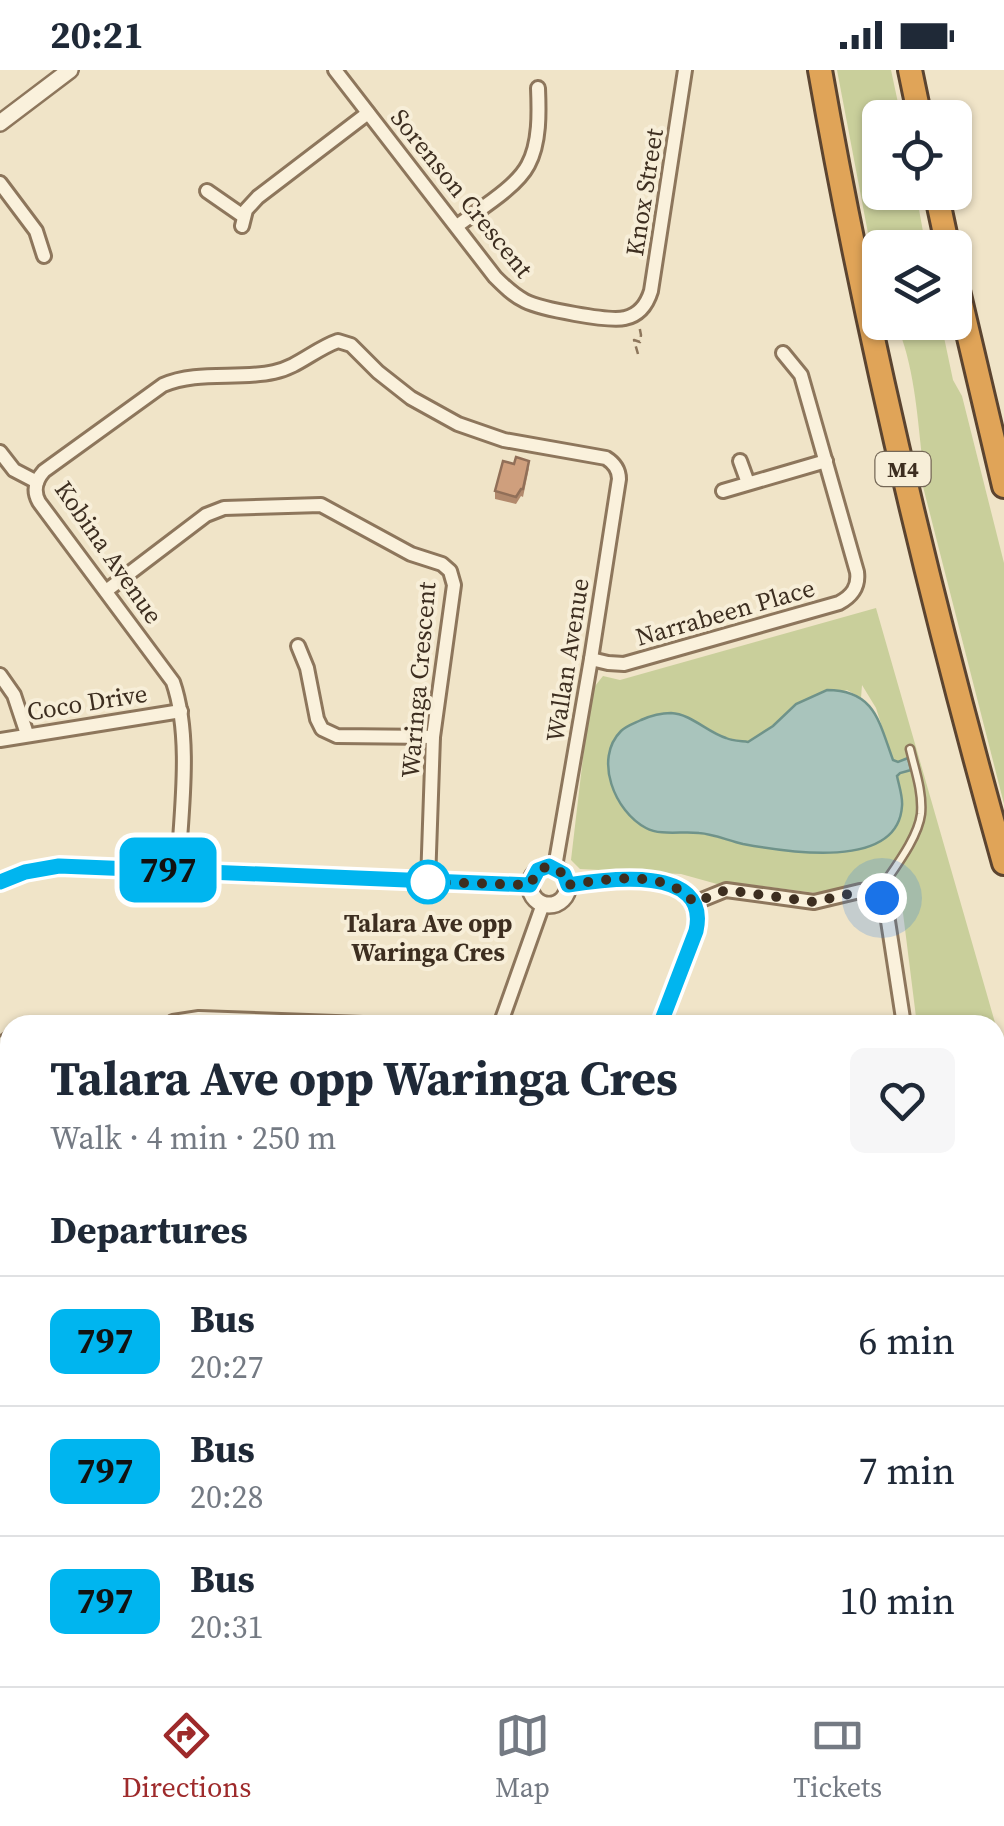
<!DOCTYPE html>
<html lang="en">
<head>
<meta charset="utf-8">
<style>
  body { margin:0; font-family:"Source Serif 4",serif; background:#f6f6f7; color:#1f2937; height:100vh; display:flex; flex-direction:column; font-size:38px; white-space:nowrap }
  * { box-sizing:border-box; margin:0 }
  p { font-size:32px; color:#747a83 }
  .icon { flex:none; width:55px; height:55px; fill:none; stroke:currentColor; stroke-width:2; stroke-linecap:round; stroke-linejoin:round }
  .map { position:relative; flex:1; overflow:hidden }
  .side { position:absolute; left:0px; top:945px; width:1005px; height:672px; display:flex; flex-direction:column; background:#fff; border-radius:30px 30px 0 0; box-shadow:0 2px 8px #0004 }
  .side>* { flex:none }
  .badge { padding:0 20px; border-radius:15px; font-size:35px; line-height:65px }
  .buttons { position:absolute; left:862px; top:30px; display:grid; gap:20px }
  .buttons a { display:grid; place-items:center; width:110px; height:110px; border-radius:15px; background:#fff; box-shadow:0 2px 8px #0004; font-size:50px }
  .you { position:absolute; width:50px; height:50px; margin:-25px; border:8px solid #fff; border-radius:50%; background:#1a73e8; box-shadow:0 0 0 15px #1a73e833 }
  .map>.badge { position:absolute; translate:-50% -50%; box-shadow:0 0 0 5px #fff }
  h2 { padding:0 50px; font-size:38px; line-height:90px }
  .round { display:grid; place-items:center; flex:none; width:105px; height:105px; border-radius:15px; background:#f6f6f7 }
  .overview { display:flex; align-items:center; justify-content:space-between; height:170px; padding:0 50px }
  h1 { font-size:48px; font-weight:700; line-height:75px }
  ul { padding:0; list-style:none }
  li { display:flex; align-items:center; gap:30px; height:130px; padding:0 50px; border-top:2px solid #e0e1e3 }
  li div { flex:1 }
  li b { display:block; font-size:38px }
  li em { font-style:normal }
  li .badge { min-width:110px; font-weight:700; text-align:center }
  .status { display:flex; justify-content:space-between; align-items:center; height:70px; padding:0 50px; background:#fff; direction:ltr }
  .status svg { height:28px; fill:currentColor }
  .dock { display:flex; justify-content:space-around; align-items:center; height:140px; border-top:2px solid #e0e1e3; background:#fff; font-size:28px; color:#747a83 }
  .dock a { display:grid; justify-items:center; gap:5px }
  .dock .on { color:#9e2a2b }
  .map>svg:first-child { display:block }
</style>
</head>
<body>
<div class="status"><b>20:21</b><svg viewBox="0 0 49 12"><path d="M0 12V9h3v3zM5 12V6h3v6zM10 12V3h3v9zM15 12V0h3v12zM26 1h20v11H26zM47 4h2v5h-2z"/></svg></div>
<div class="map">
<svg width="1004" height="1616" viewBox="0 0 1004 1616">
  <rect width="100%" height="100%" fill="#f0e4c8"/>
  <!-- green -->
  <g fill="#c9cf9b">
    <polygon points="837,0 891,0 901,47 880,48 880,122 916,123 924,167 928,167 929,177 880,178 880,194 876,179 871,179"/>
    <path d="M896 253H941L953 310 962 326 1004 493V734L916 389 922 387C917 342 914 295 896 253Z"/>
    <path d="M876 538 1004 984V1001L995 1021V955H917L903 843 889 816 890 808C901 791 918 771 923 751 929 728 919 700 913 678L907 680 908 688 897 692 892 688 876 638 862 615 861 628 847 620 796 634 773 656 748 672 726 668 695 651 678 763H700L742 774 837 783 902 726 897 706 900 703 911 700C922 735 919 752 899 783 893 792 888 802 880 809L816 823 738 813 717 814 681 804 580 799 571 790 590 628 595 616 603 606 620 610Z"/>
  </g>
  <!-- water -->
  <path fill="#a9c4bc" stroke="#6f938a" stroke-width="2.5" d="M827 620C875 620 879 652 893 690L898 692 908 688 911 700 900 703 897 706C899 716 903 727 902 736 898 801 786 782 743 774 729 771 714 764 699 763 682 761 661 766 646 758 615 742 593 689 621 661 626 656 635 653 641 650 650 646 661 643 671 643 691 644 707 662 726 668 732 671 741 671 748 672L773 656 796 634Z"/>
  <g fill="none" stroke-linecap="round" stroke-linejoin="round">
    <!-- service casing -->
    <g stroke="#8d765c" stroke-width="11">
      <path id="service" d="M878 823C892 801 918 769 921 744 923 722 915 700 910 679"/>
    </g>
    <!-- minor casing -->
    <g stroke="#8d765c" stroke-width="18">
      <g id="minor">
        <path d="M335 0 495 207C504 216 513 225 525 231 541 239 609 252 625 248 639 245 647 234 651 221L685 0"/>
        <polyline points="0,113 36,161 44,186"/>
        <polyline points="207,121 243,146"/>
        <polyline points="242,156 246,140 258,127 368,43"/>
        <path d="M457 156C478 140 516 118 528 95 540 73 539 42 538 18"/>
        <polyline points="0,382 14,400 37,412"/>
        <polyline points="740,391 748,413"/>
        <polyline points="723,421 826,391"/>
        <polyline points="106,521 206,445 224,438 321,435 411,484 442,494 450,501 454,515 433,667 428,812"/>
        <polyline points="298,576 307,598 317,649 322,659 337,666 433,667"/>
        <path d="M591 589 608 593 624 594 839 533C852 526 859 517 857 502L801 305 783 283"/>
        <polyline points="0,605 14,625 27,664"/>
        <polyline points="0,670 181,641"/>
        <path d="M178 800C181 742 192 667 173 612L39 432C33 421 35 411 44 401L163 315C197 300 238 310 274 302 298 297 315 279 338 271L351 275 378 302 411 328 458 354 504 370 606 388C614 393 619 399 619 409L591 589 555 797"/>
        <path d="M694 833 726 820 814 832 860 821C873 820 882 825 886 838L904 955"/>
        <polyline points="173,952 199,948 390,955"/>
        <polyline points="500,955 543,834"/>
        <polyline points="0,975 10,968"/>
        <polyline points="995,1192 1004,1197"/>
        <polyline points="0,1219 10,1211"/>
        <polyline points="995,1221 1004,1204"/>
        <polyline points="0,1384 10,1376"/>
        <polyline points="995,1438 1004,1431"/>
        <polyline points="0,1520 10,1513"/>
        <polyline points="885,1616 896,1608"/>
      </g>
    </g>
    <!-- tertiary casing -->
    <g stroke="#8d765c" stroke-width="20">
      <g id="tertiary">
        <polyline points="0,53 70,0"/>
        <circle cx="549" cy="816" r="19"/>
        <polyline points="0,812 25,802 59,796 529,815"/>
        <path d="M568 815C606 809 704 794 697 857L660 955"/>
        <polyline points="0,1494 10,1508"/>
        <polyline points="995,1579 1004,1591"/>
        <polyline points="85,1608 91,1616"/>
        <polyline points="661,1616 672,1608"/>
      </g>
    </g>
    <!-- motorway casing -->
    <g stroke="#5b4430" stroke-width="28">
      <g id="motorway">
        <path d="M820 0C867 267 931 532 1004 793"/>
        <polyline points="910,0 920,48"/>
        <polyline points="936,122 948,178"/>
        <polyline points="955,208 1004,416"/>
      </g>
    </g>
    <!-- path -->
    <polyline stroke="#8d765c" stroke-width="2.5" stroke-dasharray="8 5" stroke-linecap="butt" points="638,284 634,270 640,272 641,265 639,255"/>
    <!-- service -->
    <use href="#service" stroke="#faf1dc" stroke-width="6"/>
    <!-- minor -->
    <use href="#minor" stroke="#faf1dc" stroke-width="12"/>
    <!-- tertiary -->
    <use href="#tertiary" stroke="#faf1dc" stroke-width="15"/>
    <!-- motorway -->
    <use href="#motorway" stroke="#e0a458" stroke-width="22"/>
  </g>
  <!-- wall -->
  <g fill="#b2896c">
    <polygon points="529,398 523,427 521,426 516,434 495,429 495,421"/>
    <polygon points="2,1595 32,1608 20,1616 6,1616 4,1613"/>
    <polygon points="279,1608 357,1608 357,1616 292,1616"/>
    <polygon points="367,1608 394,1608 388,1616 380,1616"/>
  </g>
  <!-- shaded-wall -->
  <g fill="#916f58">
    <polygon points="9,1565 9,1573 0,1579 0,1571"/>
    <polygon points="21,1608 32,1608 20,1616 11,1616"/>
    <polygon points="354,1608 357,1608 357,1616 348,1616"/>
    <polygon points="386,1608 394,1608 388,1616 386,1616"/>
  </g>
  <!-- building -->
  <g fill="#cf9f7d" stroke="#916f58" stroke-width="2.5">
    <polygon points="516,387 529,391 523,419 521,419 516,427 495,421 503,391 514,394"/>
    <polygon points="4,1540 8,1545 10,1544 10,1567 9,1565 0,1571 0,1543"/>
    <polygon points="10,1589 10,1608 21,1608 11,1614 4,1605 7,1602 2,1595"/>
    <polygon points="47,1608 55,1608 60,1616 36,1616"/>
    <polygon points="245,1608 273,1608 287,1616 240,1616"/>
    <polygon points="303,1608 354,1608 348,1616 316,1616"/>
    <polygon points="408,1608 448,1608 461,1616 407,1616 404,1614"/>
  </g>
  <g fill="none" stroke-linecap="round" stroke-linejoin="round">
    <!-- line casing -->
    <g stroke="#fff" stroke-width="22">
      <path id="line" d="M0 812 25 802 59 796 530 815 538 800 549 796 564 804 568 815C606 809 711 794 696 861L660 955"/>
    </g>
    <!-- line -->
    <use href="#line" stroke="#00b5ef" stroke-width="15"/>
    <!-- walk -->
    <path stroke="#3d2e20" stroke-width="10" stroke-dasharray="0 18" d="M428 812 530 815 538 800 549 796 564 804 568 815C606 809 667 798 694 833L726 820 814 832 866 820 872 821 882 828"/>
  </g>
  <!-- markers -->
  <circle fill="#fff" stroke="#00b5ef" stroke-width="5" cx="428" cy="812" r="20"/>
  <g text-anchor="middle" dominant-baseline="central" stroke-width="8" stroke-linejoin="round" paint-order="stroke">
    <!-- shield labels -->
    <rect fill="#f7eed8" stroke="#756857" stroke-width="2.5" x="875.5" y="382" width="55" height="34" rx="8"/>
    <g font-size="22" font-weight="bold" fill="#3d2e20">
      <text x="903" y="399">M4</text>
    </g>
    <!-- street labels -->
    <g font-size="25" fill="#3d2e20" stroke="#f7eed8">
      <text transform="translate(644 122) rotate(-81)">Knox Street</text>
      <text transform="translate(462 123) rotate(51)">Sorenson Crescent</text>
      <text transform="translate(109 482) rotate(55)">Kobina Avenue</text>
      <text transform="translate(725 542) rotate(-16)">Narrabeen Place</text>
      <text transform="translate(567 590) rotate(-81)">Wallan Avenue</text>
      <text transform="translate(418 610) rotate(-85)">Waringa Crescent</text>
      <text transform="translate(87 632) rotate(-9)">Coco Drive</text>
    </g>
    <!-- stop labels -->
    <g font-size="25" font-weight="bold" fill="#3d2e20" stroke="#f7eed8">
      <text x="428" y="853">Talara Ave opp<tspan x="428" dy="29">Waringa Cres</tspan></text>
    </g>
  </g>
</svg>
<div class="buttons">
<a><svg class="icon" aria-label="locate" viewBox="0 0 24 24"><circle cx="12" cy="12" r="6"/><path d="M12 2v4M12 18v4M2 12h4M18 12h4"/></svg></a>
<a><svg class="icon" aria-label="layers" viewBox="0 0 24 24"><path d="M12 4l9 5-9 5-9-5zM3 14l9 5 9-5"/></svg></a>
</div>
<div class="you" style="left:882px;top:828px"></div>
<b class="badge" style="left:168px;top:800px;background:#00b5ef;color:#111">797</b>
<section class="side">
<div class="overview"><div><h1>Talara Ave opp Waringa Cres</h1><p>Walk · 4 min · 250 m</p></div><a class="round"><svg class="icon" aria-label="heart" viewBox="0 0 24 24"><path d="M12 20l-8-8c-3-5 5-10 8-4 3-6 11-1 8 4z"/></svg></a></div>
<h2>Departures</h2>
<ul>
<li><span class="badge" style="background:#00b5ef;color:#111">797</span><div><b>Bus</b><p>20:27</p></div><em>6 min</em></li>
<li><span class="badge" style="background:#00b5ef;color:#111">797</span><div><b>Bus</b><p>20:28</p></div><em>7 min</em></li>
<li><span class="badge" style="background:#00b5ef;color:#111">797</span><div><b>Bus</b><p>20:31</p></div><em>10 min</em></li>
</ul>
</section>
</div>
<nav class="dock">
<a class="on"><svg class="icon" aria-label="directions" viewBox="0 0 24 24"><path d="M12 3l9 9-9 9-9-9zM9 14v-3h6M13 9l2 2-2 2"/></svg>Directions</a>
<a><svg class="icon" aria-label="map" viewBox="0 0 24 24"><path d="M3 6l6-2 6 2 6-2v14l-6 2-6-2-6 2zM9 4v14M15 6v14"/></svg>Map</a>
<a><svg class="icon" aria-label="tickets" viewBox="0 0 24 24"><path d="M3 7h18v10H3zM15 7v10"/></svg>Tickets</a>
</nav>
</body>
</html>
